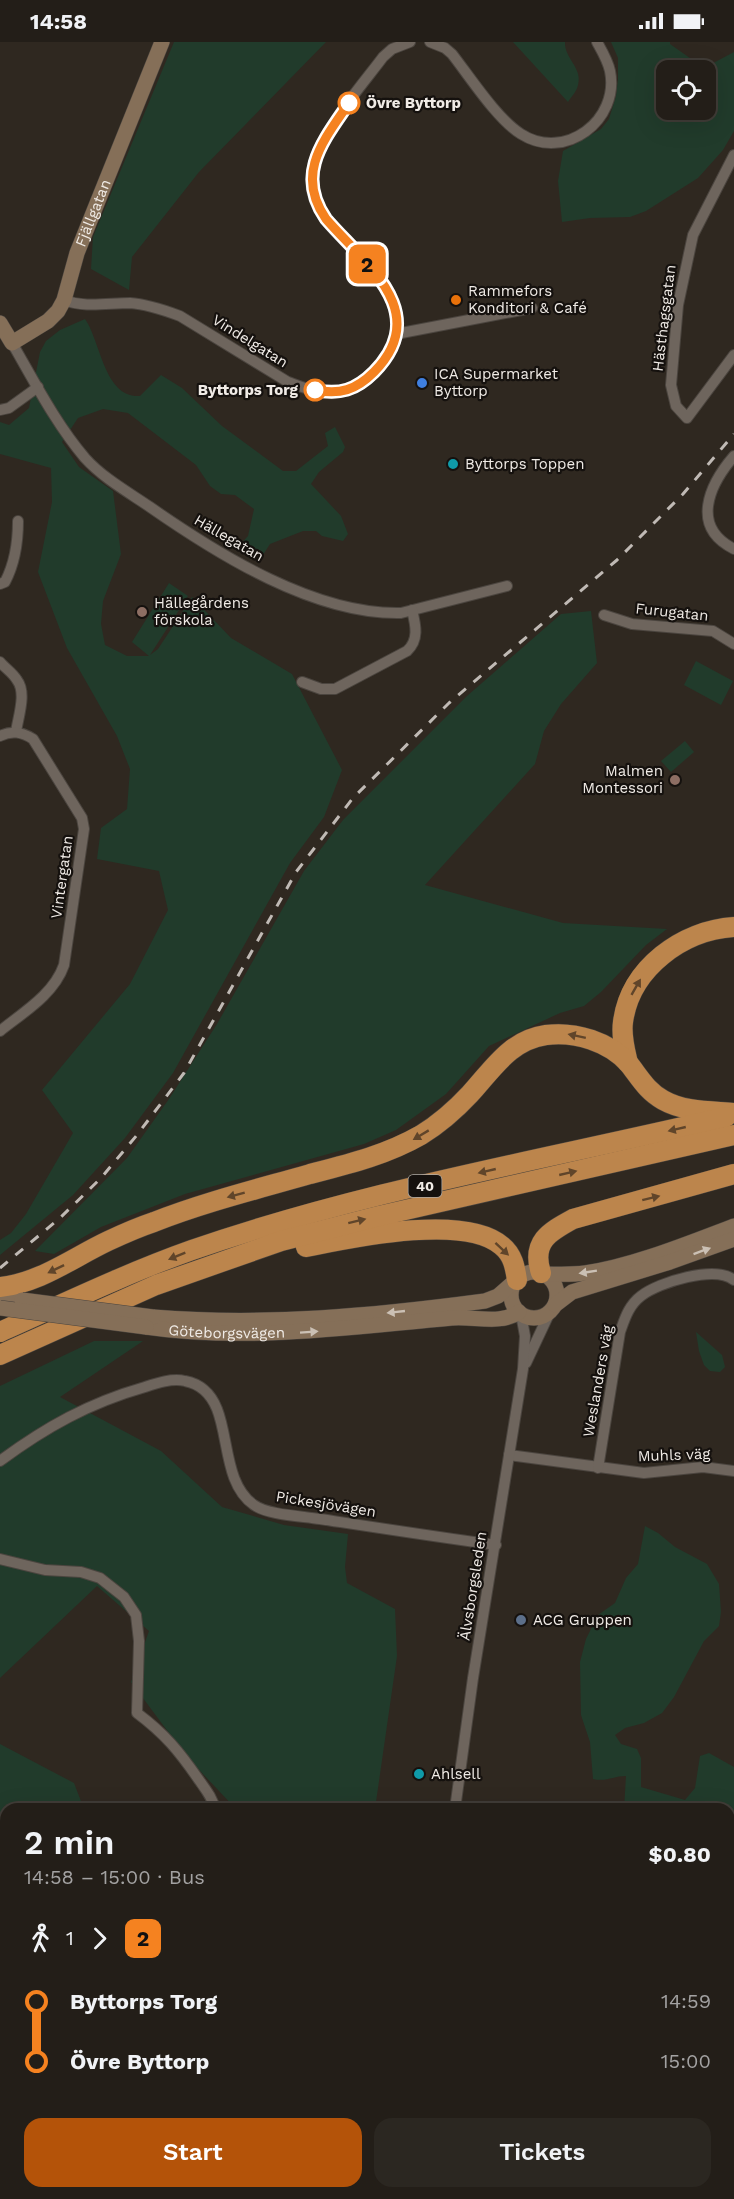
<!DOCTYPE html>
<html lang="en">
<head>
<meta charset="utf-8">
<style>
  body { margin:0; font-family:"Work Sans",sans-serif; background:#2b2721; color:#f1f3f6; height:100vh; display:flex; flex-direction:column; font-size:22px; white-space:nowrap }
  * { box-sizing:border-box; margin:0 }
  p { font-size:20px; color:#a3a2a2 }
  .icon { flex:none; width:33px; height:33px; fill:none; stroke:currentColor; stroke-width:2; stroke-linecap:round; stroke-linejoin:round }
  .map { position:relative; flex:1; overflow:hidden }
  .side { position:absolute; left:0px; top:1761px; width:735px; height:396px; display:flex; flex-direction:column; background:#231e18; border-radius:18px 18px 0 0; box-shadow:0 6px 24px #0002,0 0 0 2px #403c37 }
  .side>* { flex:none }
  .badge { padding:0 12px; border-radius:9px; font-size:21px; line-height:39px }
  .fabs { position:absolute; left:656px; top:18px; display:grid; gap:12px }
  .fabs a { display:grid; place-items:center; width:60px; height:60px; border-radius:12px; background:#231e18; box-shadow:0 6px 24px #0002,0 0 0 2px #403c37; font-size:30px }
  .map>.badge { position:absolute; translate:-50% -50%; box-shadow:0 0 0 3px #fff }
  .legs { display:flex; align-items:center; gap:9px; height:66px; padding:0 24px; font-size:20px }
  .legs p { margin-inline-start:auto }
  .head { display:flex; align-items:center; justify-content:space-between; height:102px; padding:0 24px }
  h1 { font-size:33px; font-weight:600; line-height:45px }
  .primary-button { display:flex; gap:12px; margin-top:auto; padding:12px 24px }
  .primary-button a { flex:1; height:69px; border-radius:18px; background:#b45309; color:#fff; font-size:24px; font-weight:600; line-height:69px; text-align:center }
  .primary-button a+a { background:#2b2721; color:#f1f3f6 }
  ul { padding:0 24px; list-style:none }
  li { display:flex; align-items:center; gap:21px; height:60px; font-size:22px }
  li i { display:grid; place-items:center; width:9px; height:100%; margin:0 8px; background:currentColor }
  li i::after { content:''; width:15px; height:15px; margin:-8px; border:4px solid; border-radius:50%; background:#231e18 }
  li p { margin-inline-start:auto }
  li:first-child i { background:linear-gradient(#0000 50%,currentColor 0) }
  li:last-child i { background:linear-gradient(currentColor 50%,#0000 0) }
  .status { display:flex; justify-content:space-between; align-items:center; height:42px; padding:0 30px; background:#231e18; direction:ltr }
  .status svg { height:16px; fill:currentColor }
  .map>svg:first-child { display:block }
</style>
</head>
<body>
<div class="status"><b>14:58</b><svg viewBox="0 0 49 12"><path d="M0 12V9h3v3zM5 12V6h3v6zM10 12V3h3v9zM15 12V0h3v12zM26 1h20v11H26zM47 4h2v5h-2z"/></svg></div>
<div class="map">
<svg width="734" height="2157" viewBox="0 0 734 2157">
  <rect width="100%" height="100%" fill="#2f2820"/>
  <!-- green -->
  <g fill="#213b2b" fill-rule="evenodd">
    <polygon points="174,0 326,0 199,130 132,215 129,248 91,227 93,195"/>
    <path d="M513 0H565C564 16 583 26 578 43 577 49 571 55 568 60Z"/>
    <path d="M611 0H670V2L704 26 734 10V89L723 108 698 136 646 169 630 175 590 176 562 180 558 139 563 109 601 87 609 77 616 54 618 37V16ZM666 28H705V68H666Z"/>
    <path d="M85 277C101 300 104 356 140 354L161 333 182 346 222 384 283 429H296L328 404 325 391 335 385 345 405 343 410 319 430 311 442 341 474 348 492 343 499 322 494 316 489H303L270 502 261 516 253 517 236 507 248 494 254 467 235 453 221 452 210 444 196 423 128 371 103 367 78 376 62 400 79 425 113 449 121 512 103 559 101 582 105 603 127 614H149L132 600 169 541 188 554 150 613 158 607 192 555 231 596 292 632 342 728 324 775 290 821 173 1031 125 1096 73 1153 0 1213V1198L11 1191 26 1172 73 1091 42 1048 130 942 168 868 159 829 97 817 101 786 127 767 130 727 117 694 67 606 38 530 52 460 51 426 0 412V380L9 383 29 366 40 310 46 299 60 288Z"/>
    <polygon points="591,569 597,621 561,662 544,689 535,722 425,843 563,881 667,887 646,903 601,950 584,964 560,971 489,1004 446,1052 396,1088 364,1102 185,1152 101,1185 54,1212 35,1209 127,1116 169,1057 217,982 304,829 343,778 467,654 561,572"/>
    <polygon points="696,619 733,639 721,663 684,643"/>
    <polygon points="685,699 694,710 671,730 661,719"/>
    <polygon points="696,1290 722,1313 725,1325 720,1330 710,1329 704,1323 699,1309"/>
    <polygon points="94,1299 143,1299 60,1355 161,1409 222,1465 284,1483 348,1492 345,1525 347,1541 395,1567 397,1614 375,1767 236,1767 186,1714 131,1640 149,1589 97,1544 0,1636 0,1344"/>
    <path d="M645 1484 658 1491 675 1505 707 1522 719 1542 721 1570 719 1584 704 1599 674 1655 662 1671 644 1681 625 1686 615 1693 621 1702 637 1707 641 1716V1745L685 1758 695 1746 700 1714 709 1711 734 1725V1856H729V1767H624L626 1734C613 1734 607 1740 593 1737L590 1700 581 1673 580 1620 586 1597 598 1573 615 1561 626 1536 638 1522Z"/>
    <polygon points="0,1702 74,1741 84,1767 6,1767 6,2151 535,2151 529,2157 0,2157"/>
    <polygon points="729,2086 734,2087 734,2157 645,2157 649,2151 729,2151"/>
  </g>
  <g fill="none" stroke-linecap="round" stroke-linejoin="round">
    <!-- street casing -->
    <g stroke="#4b453f" stroke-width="12">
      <g id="street">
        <path d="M430 0 445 6 452 12C470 35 497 77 521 92 565 120 620 78 610 29 608 19 602 9 597 0"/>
        <polyline points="734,113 693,193 678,263 671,343 676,364 687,376 734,313"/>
        <path d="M64 258C84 266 108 261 130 261 147 262 164 268 180 274L288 340C302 345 321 353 336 351 376 345 405 300 394 262 381 216 313 191 311 140 310 101 360 46 383 15L392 7 410 0"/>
        <polyline points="396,292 532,266"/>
        <path d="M12 301C34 339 56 382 85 416 103 436 128 450 150 465 219 513 315 573 401 571L507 544"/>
        <polyline points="0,368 9,366 38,345"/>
        <path d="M734 414C709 443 690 485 734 507"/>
        <path d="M0 542 5 540C15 521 18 500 18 479"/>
        <polyline points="604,573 632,582 713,589 734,602"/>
        <path d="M0 620C5 626 13 631 17 638 27 651 18 675 16 690"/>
        <path d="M302 640 321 647H335L407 609C419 598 416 584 412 568"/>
        <path d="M0 694C12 688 22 690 33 697L82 776 84 787 64 923C54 952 24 970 0 989"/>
        <polyline points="526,1321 550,1270"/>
        <polyline points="509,1413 644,1431 703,1425 734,1429"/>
        <path d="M0 1419C46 1385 89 1361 145 1345 157 1341 172 1336 185 1339 201 1342 211 1352 217 1367 229 1397 225 1443 254 1463 268 1473 302 1474 320 1477 379 1486 437 1495 496 1503"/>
        <path d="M598 1426 620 1290C625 1276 629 1263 641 1254 659 1240 715 1223 734 1238"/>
        <path d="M0 1517 45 1528 81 1530 100 1536 124 1555 136 1573 139 1599 137 1671C165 1692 179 1709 199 1738 206 1748 212 1755 215 1767"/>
        <polyline points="455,1767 473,1636 523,1327 525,1294 521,1272"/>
        <polyline points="729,1874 734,1872"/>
        <polyline points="729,1980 734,1980"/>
        <polyline points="637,2157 641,2151"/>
      </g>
    </g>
    <!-- secondary casing -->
    <g stroke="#4b453f" stroke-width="16">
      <g id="secondary">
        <path id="s1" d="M0 281 12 301 48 279 58 269 64 258 77 211 162 0"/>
        <circle cx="534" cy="1253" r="23"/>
        <path d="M543 1232C557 1232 571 1233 585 1231 633 1224 689 1201 734 1184"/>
        <polyline points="0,1255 22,1258"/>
        <polyline points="555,1263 572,1250 670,1220 734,1197"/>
        <path d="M153 1275C266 1284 372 1274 485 1259L498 1254 514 1240"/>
        <path id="s2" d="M146 1285C249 1300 349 1285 452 1276 474 1274 501 1283 519 1270"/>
      </g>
    </g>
    <!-- highway casing -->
    <g stroke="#4b453f" stroke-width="21">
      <g id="highway">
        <path d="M628 1021C625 1008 621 994 623 980 630 926 683 888 734 885"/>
        <path d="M306 1205C351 1196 465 1171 502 1204 513 1213 515 1225 517 1238"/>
        <path d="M541 1231C531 1200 549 1190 573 1177L734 1132"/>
        <path d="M0 1245C40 1241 72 1216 108 1199 123 1192 139 1185 154 1180 205 1160 258 1147 310 1132 349 1122 386 1113 421 1093 439 1082 456 1067 470 1052 493 1027 510 998 546 993 575 989 610 1000 629 1022 640 1036 647 1049 663 1058 684 1070 711 1069 734 1071"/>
        <path d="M0 1290C63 1262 127 1231 192 1208 365 1148 548 1117 726 1075"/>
        <polyline points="0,1313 156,1243 281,1199 379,1174 734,1093"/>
      </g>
    </g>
    <!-- street -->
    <use href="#street" stroke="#6e655d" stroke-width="10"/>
    <!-- secondary -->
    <use href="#secondary" stroke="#856f58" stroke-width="15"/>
    <!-- highway -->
    <use href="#highway" stroke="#bc854c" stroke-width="20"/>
    <!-- rail -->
    <polyline stroke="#c0bab5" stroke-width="3" stroke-dasharray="10 10" stroke-linecap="butt" points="0,1226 60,1176 101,1136 137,1093 184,1031 296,830 353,756 449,661 617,518 683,452 734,392"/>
    <!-- secondary-bridge casing -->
    <g stroke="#4b453f" stroke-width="16" stroke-linecap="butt">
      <g id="secondary-bridge">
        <polyline points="22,1258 153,1275"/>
        <polyline points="0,1266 146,1285"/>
      </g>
    </g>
    <!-- secondary-bridge -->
    <use href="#secondary-bridge" stroke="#856f58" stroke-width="15"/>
  </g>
  <!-- one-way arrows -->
  <defs><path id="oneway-solid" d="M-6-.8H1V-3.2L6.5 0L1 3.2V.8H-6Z" transform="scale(1.5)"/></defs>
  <g fill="#60452a">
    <use href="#oneway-solid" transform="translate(636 945) rotate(-60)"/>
    <use href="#oneway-solid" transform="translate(577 994) rotate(-168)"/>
    <use href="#oneway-solid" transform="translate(677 1087) rotate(167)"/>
    <use href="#oneway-solid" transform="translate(421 1093) rotate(149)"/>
    <use href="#oneway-solid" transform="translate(487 1129) rotate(167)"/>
    <use href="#oneway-solid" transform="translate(568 1131) rotate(-13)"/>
    <use href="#oneway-solid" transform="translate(236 1153) rotate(165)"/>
    <use href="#oneway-solid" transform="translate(651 1156) rotate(-14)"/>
    <use href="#oneway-solid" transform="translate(357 1179) rotate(-14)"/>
    <use href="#oneway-solid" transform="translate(502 1207) rotate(43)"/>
    <use href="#oneway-solid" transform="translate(177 1214) rotate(158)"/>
    <use href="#oneway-solid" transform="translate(56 1227) rotate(154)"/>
  </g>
  <g fill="#cbc0b4">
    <use href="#oneway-solid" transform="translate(702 1209) rotate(-20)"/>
    <use href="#oneway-solid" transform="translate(588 1230) rotate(171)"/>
    <use href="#oneway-solid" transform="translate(396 1270) rotate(174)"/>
    <use href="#oneway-solid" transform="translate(309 1290) rotate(-4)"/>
  </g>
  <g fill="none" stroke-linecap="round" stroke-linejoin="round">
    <!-- line-1 casing -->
    <g stroke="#fff" stroke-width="14">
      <path id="line-1" d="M315 348C340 353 356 348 374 330 433 270 365 222 326 177 295 132 323 99 349 61"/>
    </g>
    <!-- line-1 -->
    <use href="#line-1" stroke="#f58220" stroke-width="9"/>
  </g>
  <!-- markers -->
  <g fill="#fff" stroke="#f58220" stroke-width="3">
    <circle cx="349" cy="61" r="10"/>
    <circle cx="315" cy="348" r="10"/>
  </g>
  <circle fill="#e8710a" stroke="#15110e" stroke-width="2" cx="456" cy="258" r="6"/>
  <circle fill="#3f7fe0" stroke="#15110e" stroke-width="2" cx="422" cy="341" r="6"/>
  <g fill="#0f9aa8" stroke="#15110e" stroke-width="2">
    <circle cx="453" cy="422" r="6"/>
    <circle cx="419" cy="1732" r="6"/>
  </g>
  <g fill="#8d6e63" stroke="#15110e" stroke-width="2">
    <circle cx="142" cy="570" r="6"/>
    <circle cx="675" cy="738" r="6"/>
  </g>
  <circle fill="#5c6f8a" stroke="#15110e" stroke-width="2" cx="521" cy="1578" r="6"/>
  <g text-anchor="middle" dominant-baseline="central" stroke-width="4.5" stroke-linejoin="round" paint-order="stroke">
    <!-- shield labels -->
    <rect fill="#15110e" stroke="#aeaaa5" stroke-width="1.5" x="408.5" y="1133" width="33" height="22" rx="4.5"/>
    <g font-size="14" font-weight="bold" fill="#f0ebe6">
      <text x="425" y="1144">40</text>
    </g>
    <!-- stop labels -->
    <g font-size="15" font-weight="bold" fill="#f0ebe6" stroke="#15110e" text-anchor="start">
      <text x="366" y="61">Övre Byttorp</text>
      <text x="298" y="348" text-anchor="end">Byttorps Torg</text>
    </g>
    <!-- street labels -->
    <g font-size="15" fill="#f0ebe6" stroke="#15110e">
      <text stroke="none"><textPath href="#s1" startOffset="184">Fjällgatan</textPath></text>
      <text transform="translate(664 276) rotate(-83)">Hästhagsgatan</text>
      <text transform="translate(250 299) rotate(32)">Vindelgatan</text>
      <text transform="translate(229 496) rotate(30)">Hällegatan</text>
      <text transform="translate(672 570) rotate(6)">Furugatan</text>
      <text transform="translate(62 835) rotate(-82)">Vintergatan</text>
      <text stroke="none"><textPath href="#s2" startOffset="81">Göteborgsvägen</textPath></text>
      <text transform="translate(598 1339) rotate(-80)">Weslanders väg</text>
      <text transform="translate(674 1413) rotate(-2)">Muhls väg</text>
      <text transform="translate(326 1462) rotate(9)">Pickesjövägen</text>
      <text transform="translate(473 1544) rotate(-81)">Älvsborgsleden</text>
    </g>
    <!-- poi labels -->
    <g font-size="15" fill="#f0ebe6" stroke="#15110e" text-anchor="start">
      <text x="468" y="249">Rammefors<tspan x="468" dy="17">Konditori &amp; Café</tspan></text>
      <text x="434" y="332">ICA Supermarket<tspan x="434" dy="17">Byttorp</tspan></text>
      <text x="465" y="422">Byttorps Toppen</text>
      <text x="154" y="561">Hällegårdens<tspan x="154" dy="17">förskola</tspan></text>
      <text x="663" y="729" text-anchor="end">Malmen<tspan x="663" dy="17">Montessori</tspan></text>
      <text x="533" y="1578">ACG Gruppen</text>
      <text x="431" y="1732">Ahlsell</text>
    </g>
  </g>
</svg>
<div class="fabs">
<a><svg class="icon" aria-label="locate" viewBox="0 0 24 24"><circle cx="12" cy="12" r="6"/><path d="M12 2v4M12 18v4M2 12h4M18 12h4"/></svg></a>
</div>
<b class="badge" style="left:367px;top:222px;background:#f58220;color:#111">2</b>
<section class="side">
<div class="head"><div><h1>2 min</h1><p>14:58 – 15:00 · Bus</p></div><b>$0.80</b></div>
<div class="legs"><svg class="icon" aria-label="walk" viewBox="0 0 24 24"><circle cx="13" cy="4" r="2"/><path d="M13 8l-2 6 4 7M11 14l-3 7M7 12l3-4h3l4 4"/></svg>1<svg class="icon" aria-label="forward" viewBox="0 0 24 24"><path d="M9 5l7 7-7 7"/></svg><b class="badge" style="background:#f58220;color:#111">2</b></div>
<ul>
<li><i style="color:#f58220"></i><b>Byttorps Torg</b><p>14:59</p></li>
<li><i style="color:#f58220"></i><b>Övre Byttorp</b><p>15:00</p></li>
</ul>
<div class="primary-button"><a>Start</a><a>Tickets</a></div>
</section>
</div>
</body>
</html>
